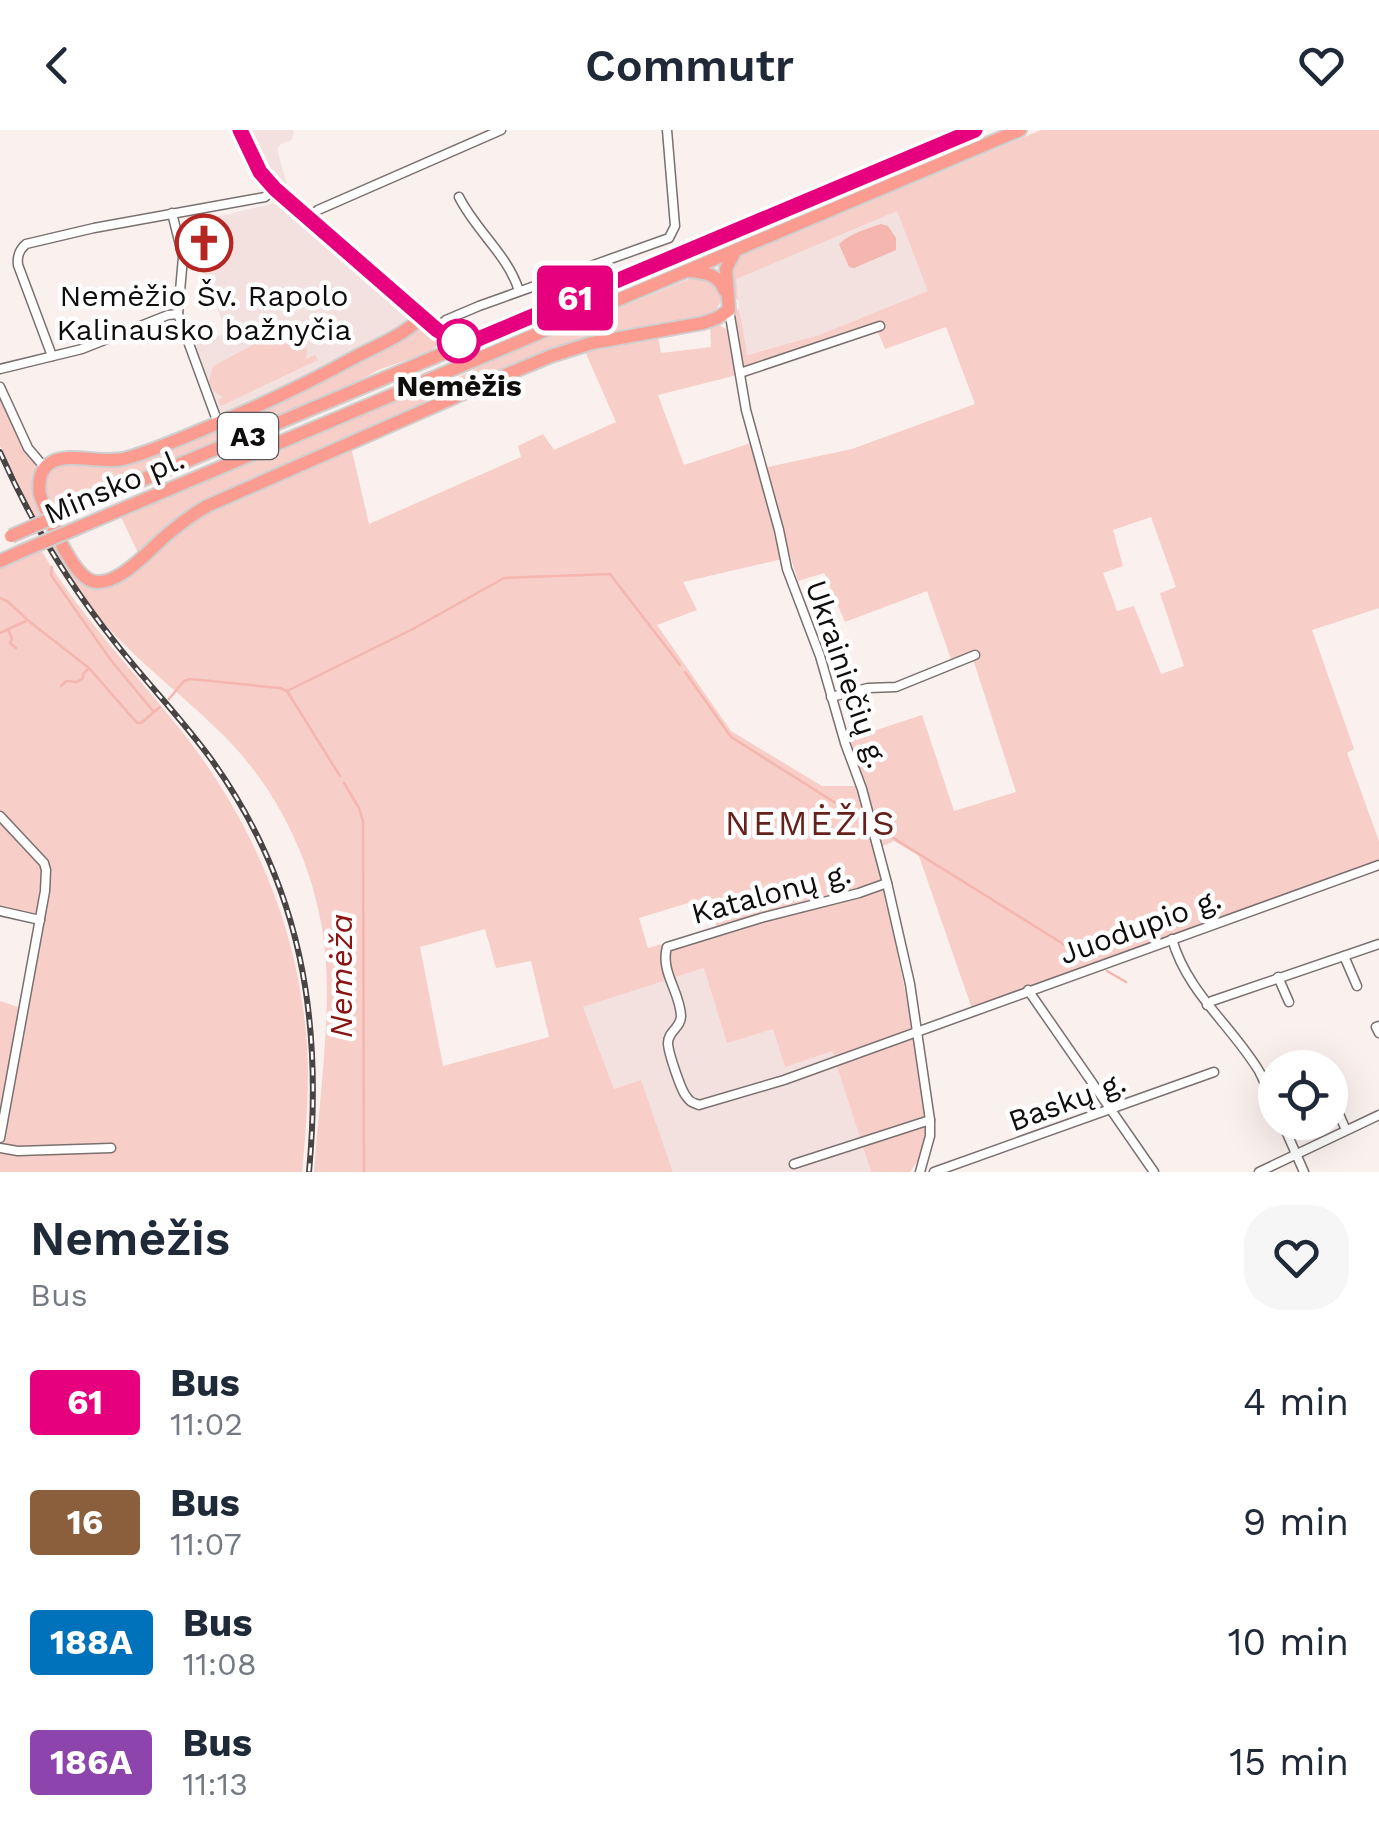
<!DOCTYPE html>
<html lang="en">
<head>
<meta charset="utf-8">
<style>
  body { margin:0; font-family:"Work Sans",sans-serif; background:#f6f6f7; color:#1f2937; height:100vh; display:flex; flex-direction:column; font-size:38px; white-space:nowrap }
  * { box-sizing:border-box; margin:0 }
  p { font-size:32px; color:#747a83 }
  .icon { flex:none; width:55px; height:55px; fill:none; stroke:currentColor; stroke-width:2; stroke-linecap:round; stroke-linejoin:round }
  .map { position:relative; height:1042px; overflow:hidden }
  .side { display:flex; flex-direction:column; background:#fff; flex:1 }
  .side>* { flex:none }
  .badge { padding:0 20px; border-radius:8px; font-size:35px; line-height:65px }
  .controls { position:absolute; left:1258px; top:920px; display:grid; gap:20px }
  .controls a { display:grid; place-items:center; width:90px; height:90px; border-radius:50%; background:#fff; box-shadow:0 10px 40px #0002; font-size:50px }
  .map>.badge { position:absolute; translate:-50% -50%; box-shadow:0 0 0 5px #fff }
  .round { display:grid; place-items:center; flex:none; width:105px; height:105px; border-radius:40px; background:#f6f6f7 }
  .head { display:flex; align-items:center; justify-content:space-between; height:170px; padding:0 30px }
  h1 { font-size:48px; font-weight:600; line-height:75px }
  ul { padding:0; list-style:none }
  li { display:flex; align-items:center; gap:30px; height:120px; padding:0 30px }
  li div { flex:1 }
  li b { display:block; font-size:38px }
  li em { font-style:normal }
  li .badge { min-width:110px; font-weight:700; text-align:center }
  header { display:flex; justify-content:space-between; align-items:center; height:130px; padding:0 30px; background:#fff; font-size:45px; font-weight:600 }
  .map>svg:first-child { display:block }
</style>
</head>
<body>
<header><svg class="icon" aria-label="back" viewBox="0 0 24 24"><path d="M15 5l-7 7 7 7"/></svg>Commutr<svg class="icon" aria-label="heart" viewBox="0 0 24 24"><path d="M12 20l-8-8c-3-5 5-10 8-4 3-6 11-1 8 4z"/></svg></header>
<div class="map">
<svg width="1379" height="1042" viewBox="0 0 1379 1042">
  <rect width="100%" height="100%" fill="#faf0ee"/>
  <!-- built -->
  <g fill="#f3e1df">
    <polygon points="245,0 294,0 292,10 281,14 277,19 288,58 285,64 267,46"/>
    <polygon points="284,71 406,178 408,186 406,191 303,251 221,287 193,216 226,203 203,137 226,128 212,88"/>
    <polygon points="897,80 929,161 819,205 746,225 735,149"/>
    <polygon points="704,838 773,899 832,921 871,1042 673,1042 641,951 614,959 583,877"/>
  </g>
  <!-- green -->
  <g fill="#f7cec8" fill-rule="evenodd">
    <path d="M1041 0H1379V478L1312 500 1354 619 1347 623 1379 711V734L1042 852 972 879 919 726 894 711 881 717 866 660 849 609 922 585 954 681 1016 662 971 523 951 529 927 461 845 492 824 443 798 451 763 338 852 319 975 274 946 197 885 219 875 195 743 239 735 183 739 178 747 225 819 205 928 161 897 81 736 149 738 170 734 167 731 134 738 127ZM1151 387 1176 457 1160 463 1184 536 1161 544 1134 476 1117 481 1103 443 1123 436 1113 400Z"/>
    <polygon points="694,147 715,150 723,169 712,185 618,202 214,368 139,425 121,387 392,272 455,249 497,228"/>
    <path d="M710 195H719L729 201 737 245 658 265 684 335 751 313 782 429 683 452 697 480 657 495 731 601 822 656H857L885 762 917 920 928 1000 923 1023 910 1042H871L832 921 785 937 773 899 727 913 704 838 583 877 614 959 641 950 673 1042H314C319 972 330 900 326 830 320 750 285 670 230 612 188 568 137 533 98 486 80 465 67 440 52 417L59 413 93 455 204 383 351 317 369 394 521 327 518 316 543 304 554 320 616 292 584 219 654 205 658 207 661 223 711 217ZM708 767 717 798 648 818 639 788ZM485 799 496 838 531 831 549 907 443 936 420 817Z"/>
    <path d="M425 197C434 201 437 206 436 216L430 222 378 240 356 253 51 383 43 359 47 341 59 333H122Z"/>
    <path d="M287 200C303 202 309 214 306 229L315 225 318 230 221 276 218 270 223 267 214 261 209 252 213 236 279 201Z"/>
    <polygon points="0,262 25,316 37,339 45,384 35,388 0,315"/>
    <path d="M41 420C83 491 141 548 190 612 262 707 307 824 308 943 308 976 305 1009 302 1042H0V1023L50 745 45 727 0 683V438Z"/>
    <polygon points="0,692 33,724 42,741 36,787 0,779"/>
    <polygon points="0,871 21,878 0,984"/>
  </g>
  <!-- water -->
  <path fill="#f4b6ae" d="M881 94 888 96 896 108V120L854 138 849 137 839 114C851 103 866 99 881 94Z"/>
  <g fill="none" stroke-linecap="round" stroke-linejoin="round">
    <!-- stream -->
    <g stroke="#f4b6ae" stroke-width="2.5">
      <polyline points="52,437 51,445 110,529 153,581"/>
      <polyline points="0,468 7,471 30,492 89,538 137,593 141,593 160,577"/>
      <polyline points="8,499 12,509 10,513 16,518"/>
      <polyline points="0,503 26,491"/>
      <polyline points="685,542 731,607 861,689"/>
      <polyline points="61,556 66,551 77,552 83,548 83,544 89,538"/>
      <polyline points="287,561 411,500 504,448 610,444 680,535"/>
      <polyline points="169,569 184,551 190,549 280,558 287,561 340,646"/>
      <polyline points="344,653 359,678 363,691 364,1042"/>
      <polyline points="879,699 1084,827"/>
      <polyline points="1107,841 1126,852"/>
    </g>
    <!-- minor casing -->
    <g stroke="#79706f" stroke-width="11">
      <g id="minor">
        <path d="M459 67C476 101 508 125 519 161"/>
        <polyline points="172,83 183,127 178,184 218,293"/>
        <polyline points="308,88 318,80 501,0"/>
        <polyline points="729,180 746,280 779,400 787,439 820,526 845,613 862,659 887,753 910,854 930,990 930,1006 920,1042"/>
        <polyline points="435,199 446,190 479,176 669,108 675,96 667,0"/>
        <path d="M52 226 18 135C17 126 19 120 26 114L94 98 265 67 275 59"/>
        <polyline points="0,239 82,219 168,185 178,184"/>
        <polyline points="740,243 880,196"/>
        <polyline points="0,257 28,318 45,338"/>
        <polyline points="831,567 868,558 896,557 975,525"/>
        <polyline points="0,686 44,733 46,740 45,761 0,1008"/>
        <path d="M887 753 859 763 761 788 667 817C660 842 680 861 681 886 681 898 668 901 668 913 668 922 681 960 686 966 691 973 692 972 699 975L784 950 1379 735"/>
        <polyline points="0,781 40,790"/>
        <path d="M1172 809C1187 862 1231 895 1259 941 1265 952 1270 966 1275 978"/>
        <polyline points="1344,826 1357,856"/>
        <polyline points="1278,847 1289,872"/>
        <polyline points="1028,860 1154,1042"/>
        <polyline points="1207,875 1212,871 1379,814"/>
        <polyline points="1379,896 1376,897 1379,903"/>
        <polyline points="1313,928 1318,938"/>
        <polyline points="1330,964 1346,1000"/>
        <polyline points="1282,992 1304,1042"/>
        <polyline points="0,1018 18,1021 111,1018"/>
        <polyline points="794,1034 930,990"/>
        <polyline points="934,1042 1214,942"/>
        <polyline points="1259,1042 1379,985"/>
      </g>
    </g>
    <!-- major casing -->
    <g stroke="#cfcfcf" stroke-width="14">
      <polyline id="major" points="240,0 260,42 269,53 422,187"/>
    </g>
    <!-- highway casing -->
    <g stroke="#cfcfcf" stroke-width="16">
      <g id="highway">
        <path d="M689 141C707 143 718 144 725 161"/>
        <path d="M471 212 447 206 422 187C405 204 379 215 357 226 305 255 253 279 199 301 175 311 152 321 127 328 104 335 71 322 52 332 39 339 38 352 40 365 48 386 71 444 92 451 117 459 151 418 169 403 181 393 193 384 207 376L503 246 551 226 592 213 703 193 717 188 729 180 726 139 735 121"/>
        <polyline points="73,379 975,0"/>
        <polyline points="82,396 1020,0"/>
        <polyline points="0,431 20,422"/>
      </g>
    </g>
    <!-- minor -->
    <use href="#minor" stroke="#fff" stroke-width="8"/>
    <!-- major -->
    <use href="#major" stroke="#fdc4bc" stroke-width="10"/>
    <!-- highway -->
    <use href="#highway" stroke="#fc9c90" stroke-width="12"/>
    <!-- rail casing -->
    <g stroke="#484443" stroke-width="6">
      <path id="rail" d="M0 322C30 390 68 453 114 511 145 551 181 588 211 629 302 756 323 890 309 1042"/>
    </g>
    <!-- rail -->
    <use href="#rail" stroke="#fff" stroke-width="2.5" stroke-dasharray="8" stroke-linecap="butt"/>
    <!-- highway-bridge casing -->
    <g stroke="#cfcfcf" stroke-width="16" stroke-linecap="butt">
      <g id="highway-bridge">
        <polyline points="11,406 73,379"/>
        <polyline points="20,422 82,396"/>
      </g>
    </g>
    <!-- highway-bridge -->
    <use href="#highway-bridge" stroke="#fc9c90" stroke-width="12"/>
  </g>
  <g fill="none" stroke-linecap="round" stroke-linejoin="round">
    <!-- line casing -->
    <g stroke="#fff" stroke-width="22">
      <polyline id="line" points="240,0 260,42 275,59 437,200 453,209 471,212 975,0"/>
    </g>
    <!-- line -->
    <use href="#line" stroke="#e6007e" stroke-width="15"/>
  </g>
  <!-- icons -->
  <defs>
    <g id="church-ring" transform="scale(2.875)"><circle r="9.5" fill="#fff" stroke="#b52522" stroke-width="1.5"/><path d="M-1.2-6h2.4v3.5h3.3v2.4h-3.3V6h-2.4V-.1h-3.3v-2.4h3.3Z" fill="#b52522"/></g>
  </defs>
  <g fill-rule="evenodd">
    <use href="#church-ring" x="204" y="113"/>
  </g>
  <!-- markers -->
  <circle fill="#fff" stroke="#e6007e" stroke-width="5" cx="459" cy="211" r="20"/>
  <g text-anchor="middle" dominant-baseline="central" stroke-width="9" stroke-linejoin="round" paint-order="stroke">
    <!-- shield labels -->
    <rect fill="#fff" stroke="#585656" stroke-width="2.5" x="218" y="283" width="60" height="46" rx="8"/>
    <g font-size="28" font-weight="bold" fill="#100d0d">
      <text x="248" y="306">A3</text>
    </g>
    <!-- poi labels -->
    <g font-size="30" fill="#100d0d" stroke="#fff">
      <text x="204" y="165">Nemėžio Šv. Rapolo<tspan x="204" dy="34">Kalinausko bažnyčia</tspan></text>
    </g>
    <!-- stop labels -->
    <g font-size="30" font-weight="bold" fill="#100d0d" stroke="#fff">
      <text x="459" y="255">Nemėžis</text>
    </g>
    <!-- street labels -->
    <g font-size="30" fill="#100d0d" stroke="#fff">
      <text transform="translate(114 356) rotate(-23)">Minsko pl.</text>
      <text transform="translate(847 544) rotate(71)">Ukrainiečių g.</text>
      <text transform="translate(771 763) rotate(-15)">Katalonų g.</text>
      <text transform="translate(1140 796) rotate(-20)">Juodupio g.</text>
      <text transform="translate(1067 971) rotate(-20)">Baskų g.</text>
    </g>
    <!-- water labels -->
    <g font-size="32" font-style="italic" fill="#8a1313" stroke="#fff">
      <text transform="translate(341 846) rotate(-90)">Nemėža</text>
    </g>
    <!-- quarter labels -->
    <g font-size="35" letter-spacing="2.5" fill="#66211c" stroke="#fff">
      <text x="811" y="693">NEMĖŽIS</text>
    </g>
  </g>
</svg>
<div class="controls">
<a><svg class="icon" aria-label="locate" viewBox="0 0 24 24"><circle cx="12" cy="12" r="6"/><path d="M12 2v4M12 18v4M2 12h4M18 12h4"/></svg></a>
</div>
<b class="badge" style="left:575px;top:168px;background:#e6007e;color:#fff">61</b>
</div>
<section class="side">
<div class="head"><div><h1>Nemėžis</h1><p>Bus</p></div><a class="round"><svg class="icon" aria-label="heart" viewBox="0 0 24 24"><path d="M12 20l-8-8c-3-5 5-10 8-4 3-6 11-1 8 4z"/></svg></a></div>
<ul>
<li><span class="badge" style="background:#e6007e;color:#fff">61</span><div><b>Bus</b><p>11:02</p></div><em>4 min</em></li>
<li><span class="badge" style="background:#8b5e3c;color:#fff">16</span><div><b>Bus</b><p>11:07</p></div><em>9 min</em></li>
<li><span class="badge" style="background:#0072bc;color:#fff">188A</span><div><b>Bus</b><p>11:08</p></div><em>10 min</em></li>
<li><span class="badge" style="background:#8e44ad;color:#fff">186A</span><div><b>Bus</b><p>11:13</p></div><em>15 min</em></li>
</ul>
</section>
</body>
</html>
